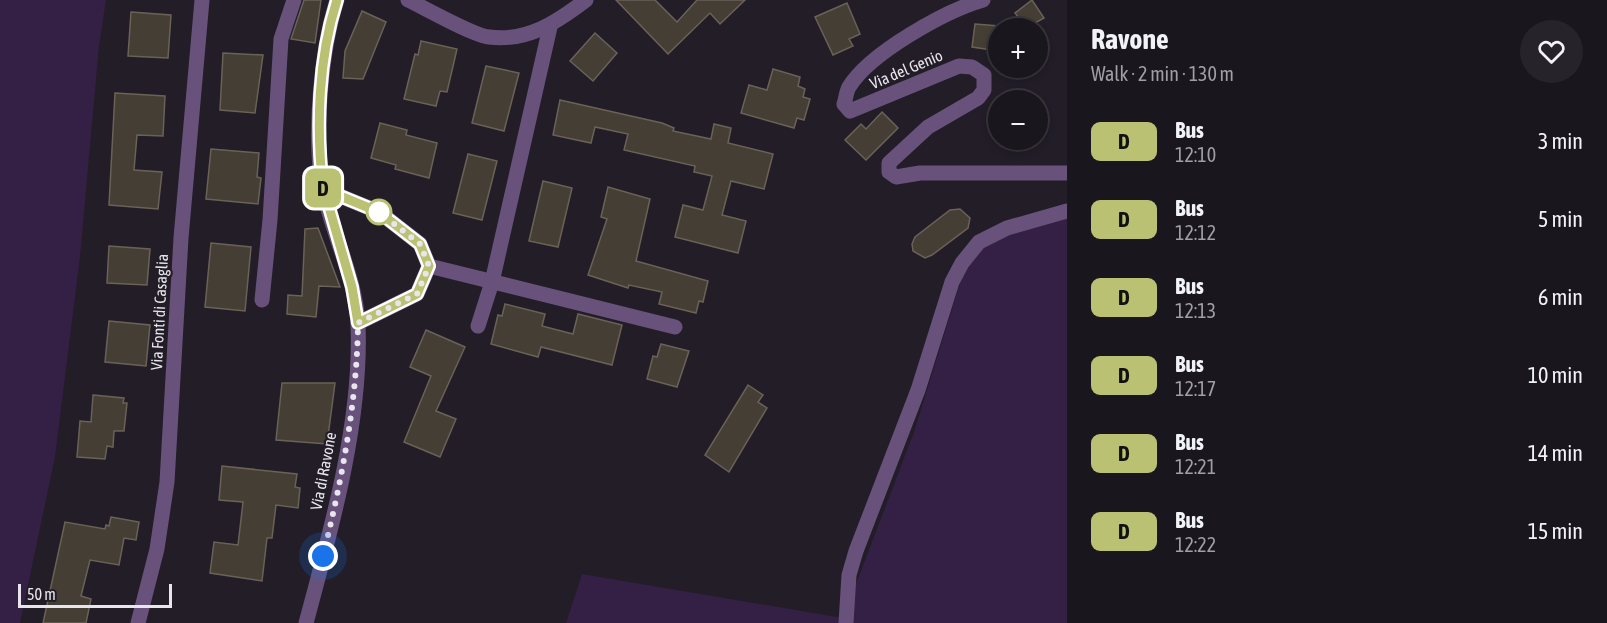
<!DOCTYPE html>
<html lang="en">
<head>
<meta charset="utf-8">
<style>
  body { margin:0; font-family:"Asap Condensed",sans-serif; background:#27232a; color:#f1f3f6; height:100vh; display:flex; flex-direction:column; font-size:22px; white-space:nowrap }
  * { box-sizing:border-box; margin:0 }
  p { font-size:20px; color:#9f9fa4 }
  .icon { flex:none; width:33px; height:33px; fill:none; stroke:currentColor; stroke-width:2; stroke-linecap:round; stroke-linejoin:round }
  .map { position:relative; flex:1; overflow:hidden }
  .panel { display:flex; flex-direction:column; background:#1a161d; width:540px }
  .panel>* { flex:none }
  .badge { padding:0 12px; border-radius:9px; font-size:21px; line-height:39px }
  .fabs { position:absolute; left:988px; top:18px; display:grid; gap:12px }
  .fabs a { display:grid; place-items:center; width:60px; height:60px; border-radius:50%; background:#1a161d; box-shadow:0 3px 9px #0003,0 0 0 2px #38353b; font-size:30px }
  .scale { position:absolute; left:18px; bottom:15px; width:154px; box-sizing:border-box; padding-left:6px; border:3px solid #e8e5ec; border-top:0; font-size:16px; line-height:21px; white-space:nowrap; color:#e8e5ec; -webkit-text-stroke:4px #221d27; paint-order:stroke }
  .you { position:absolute; width:30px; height:30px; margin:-15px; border:4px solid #fff; border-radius:50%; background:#1a73e8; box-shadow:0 0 0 9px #1a73e833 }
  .map>.badge { position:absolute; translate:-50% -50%; box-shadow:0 0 0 3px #fff }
  .round { display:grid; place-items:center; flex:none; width:63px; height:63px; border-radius:32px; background:#27232a }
  .head { display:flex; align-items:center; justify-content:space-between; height:102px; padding:0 24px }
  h1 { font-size:28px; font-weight:700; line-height:45px }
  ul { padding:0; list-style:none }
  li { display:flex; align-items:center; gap:18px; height:78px; padding:0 24px }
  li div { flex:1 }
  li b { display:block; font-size:22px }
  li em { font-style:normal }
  li .badge { min-width:66px; font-weight:700; text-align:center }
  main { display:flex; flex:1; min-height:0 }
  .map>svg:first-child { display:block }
</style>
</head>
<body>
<main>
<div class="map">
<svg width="1067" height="623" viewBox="0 0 1067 623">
  <rect width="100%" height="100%" fill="#221d27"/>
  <!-- green -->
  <g fill="#341f45">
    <polygon points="0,0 106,0 99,46 80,257 55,457 20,623 0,623"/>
    <polygon points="1067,209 1067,623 566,623 582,574 843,618 914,432 969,254 1044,216"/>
  </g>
  <!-- building -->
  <g fill="#453e34" stroke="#6a6257" stroke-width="1.5">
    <polygon points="321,0 315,43 291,39 304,0"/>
    <polygon points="616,0 655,0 677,22 697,0 745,0 720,24 710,13 668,54"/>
    <polygon points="1032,0 1044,18 1026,28 1015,13"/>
    <polygon points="847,3 860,34 849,39 853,46 833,55 815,17"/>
    <polygon points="362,11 386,22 363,79 343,78 345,51"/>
    <polygon points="131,12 171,15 168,58 128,56"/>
    <polygon points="975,24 999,26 999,51 972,47"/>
    <polygon points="595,33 617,53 593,81 570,61"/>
    <polygon points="421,41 457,49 447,92 440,91 436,106 404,99 415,54 418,55"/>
    <polygon points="223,53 263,55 255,113 220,110"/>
    <polygon points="486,66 519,73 504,131 472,123"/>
    <polygon points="773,69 800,77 798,86 805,89 803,97 810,99 804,120 797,118 794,128 741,113 749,85 767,90"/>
    <polygon points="115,93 165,96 163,136 137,135 134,170 162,172 158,209 109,205"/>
    <polygon points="560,100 662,123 674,128 673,131 711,139 714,124 731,128 728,143 773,154 764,189 731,181 722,215 746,221 738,253 675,237 683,205 703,210 712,176 694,172 695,166 624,150 628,134 595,127 591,143 553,135"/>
    <polygon points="882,112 898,128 866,160 845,140 861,124 866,129"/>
    <polygon points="380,123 407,130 406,135 437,143 429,178 395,169 396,165 371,158"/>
    <polygon points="211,149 259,153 257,177 261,178 258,204 206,199"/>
    <polygon points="468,154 497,161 482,220 453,213"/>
    <polygon points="543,181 572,188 558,247 529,241"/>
    <polygon points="608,187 650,199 636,261 708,281 703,302 699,301 696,313 659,304 662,292 629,285 628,288 588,275 607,219 601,217"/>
    <polygon points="960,209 970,218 968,228 932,255 925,258 913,251 912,244 915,237 950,210"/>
    <polygon points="318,228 340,287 319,286 316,317 287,314 288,295 302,296 305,229"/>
    <polygon points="211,243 251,247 245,311 205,307"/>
    <polygon points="109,246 150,249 147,285 107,283"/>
    <polygon points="505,304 545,314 542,326 573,334 578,314 622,325 612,365 541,347 538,357 491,344 498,315 502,316"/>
    <polygon points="109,321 150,325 146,366 105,362"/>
    <polygon points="426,330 465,347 436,411 456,419 440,457 404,442 431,376 410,367"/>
    <polygon points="661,344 689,351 677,387 647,379 653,356 657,357"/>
    <polygon points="282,383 335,383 327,444 276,440"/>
    <polygon points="748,385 763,395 758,402 767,408 729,472 705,455"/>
    <polygon points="93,395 124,398 123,403 127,403 124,431 114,431 113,447 107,446 105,459 77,457 80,421 91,422"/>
    <polygon points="222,466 297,474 295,487 300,488 298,508 276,505 272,538 267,538 262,581 210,573 214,542 238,545 243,502 219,500"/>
    <polygon points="111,517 139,522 136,540 124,538 119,565 90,560 81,596 91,599 86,623 43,623 65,522 105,529 106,525 109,526"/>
  </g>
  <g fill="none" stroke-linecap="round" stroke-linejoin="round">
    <!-- minor -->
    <g stroke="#68527c" stroke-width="15">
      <path d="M408 0C425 8 474 36 489 37 528 42 557 22 586 0"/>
      <path d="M983 0C945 11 870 53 849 87 846 92 846 99 844 104L850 111 959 66 972 67 984 75V90L978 98 928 127 889 163V172L896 177 920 173H1067"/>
      <polyline points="323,189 379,212 420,244 429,266 417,294 358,323"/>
      <polyline points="429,266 675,327"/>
      <polyline points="262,300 270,220 281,39 294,0"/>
      <polyline points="478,326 492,282 550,27"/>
      <polyline points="138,623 157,549 167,482 181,238 202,0"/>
      <path d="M306 623C331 530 362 421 358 325 356 278 332 234 323 189 313 137 321 50 337 0"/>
      <polyline points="846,623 849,575 856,551 918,390 952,282 962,263 979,242 1007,228 1067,211"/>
    </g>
  </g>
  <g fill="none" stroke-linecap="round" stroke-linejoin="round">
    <!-- line casing -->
    <g stroke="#fff" stroke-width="14">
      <path id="line" d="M329 207 352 287 358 323 417 294 429 266 420 244 379 212 323 189C316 128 318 59 337 0"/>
    </g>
    <!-- line -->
    <use href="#line" stroke="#bbc172" stroke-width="9"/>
    <!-- walk -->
    <path stroke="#e8e5ec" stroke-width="6" stroke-dasharray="0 10.8" d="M323 556C342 479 357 402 358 323L417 294 429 266 420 244 379 212"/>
  </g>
  <!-- markers -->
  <circle fill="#fff" stroke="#bbc172" stroke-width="3" cx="379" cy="212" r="12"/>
  <g text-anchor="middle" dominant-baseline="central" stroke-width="4.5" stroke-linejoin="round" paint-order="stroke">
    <!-- street labels -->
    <g font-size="16" fill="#e8e5ec" stroke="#221d27">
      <text transform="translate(906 69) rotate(-23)">Via del Genio</text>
      <text transform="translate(159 312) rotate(-87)">Via Fonti di Casaglia</text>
      <text transform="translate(323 471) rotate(-79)">Via di Ravone</text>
    </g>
  </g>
</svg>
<div class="fabs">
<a>+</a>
<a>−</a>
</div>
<div class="scale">50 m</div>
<div class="you" style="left:323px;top:556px"></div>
<b class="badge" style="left:323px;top:188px;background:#bbc172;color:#111">D</b>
</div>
<section class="panel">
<div class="head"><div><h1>Ravone</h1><p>Walk · 2 min · 130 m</p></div><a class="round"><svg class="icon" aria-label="heart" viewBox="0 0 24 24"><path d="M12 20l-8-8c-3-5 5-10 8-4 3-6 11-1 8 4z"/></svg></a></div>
<ul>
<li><span class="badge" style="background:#bbc172;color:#111">D</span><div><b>Bus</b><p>12:10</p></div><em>3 min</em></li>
<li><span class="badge" style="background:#bbc172;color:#111">D</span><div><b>Bus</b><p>12:12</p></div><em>5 min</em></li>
<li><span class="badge" style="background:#bbc172;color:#111">D</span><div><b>Bus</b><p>12:13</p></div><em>6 min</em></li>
<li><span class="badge" style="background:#bbc172;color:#111">D</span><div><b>Bus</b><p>12:17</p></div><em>10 min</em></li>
<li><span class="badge" style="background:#bbc172;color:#111">D</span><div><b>Bus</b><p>12:21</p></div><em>14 min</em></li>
<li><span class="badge" style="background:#bbc172;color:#111">D</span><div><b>Bus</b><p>12:22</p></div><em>15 min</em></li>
</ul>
</section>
</main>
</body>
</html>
